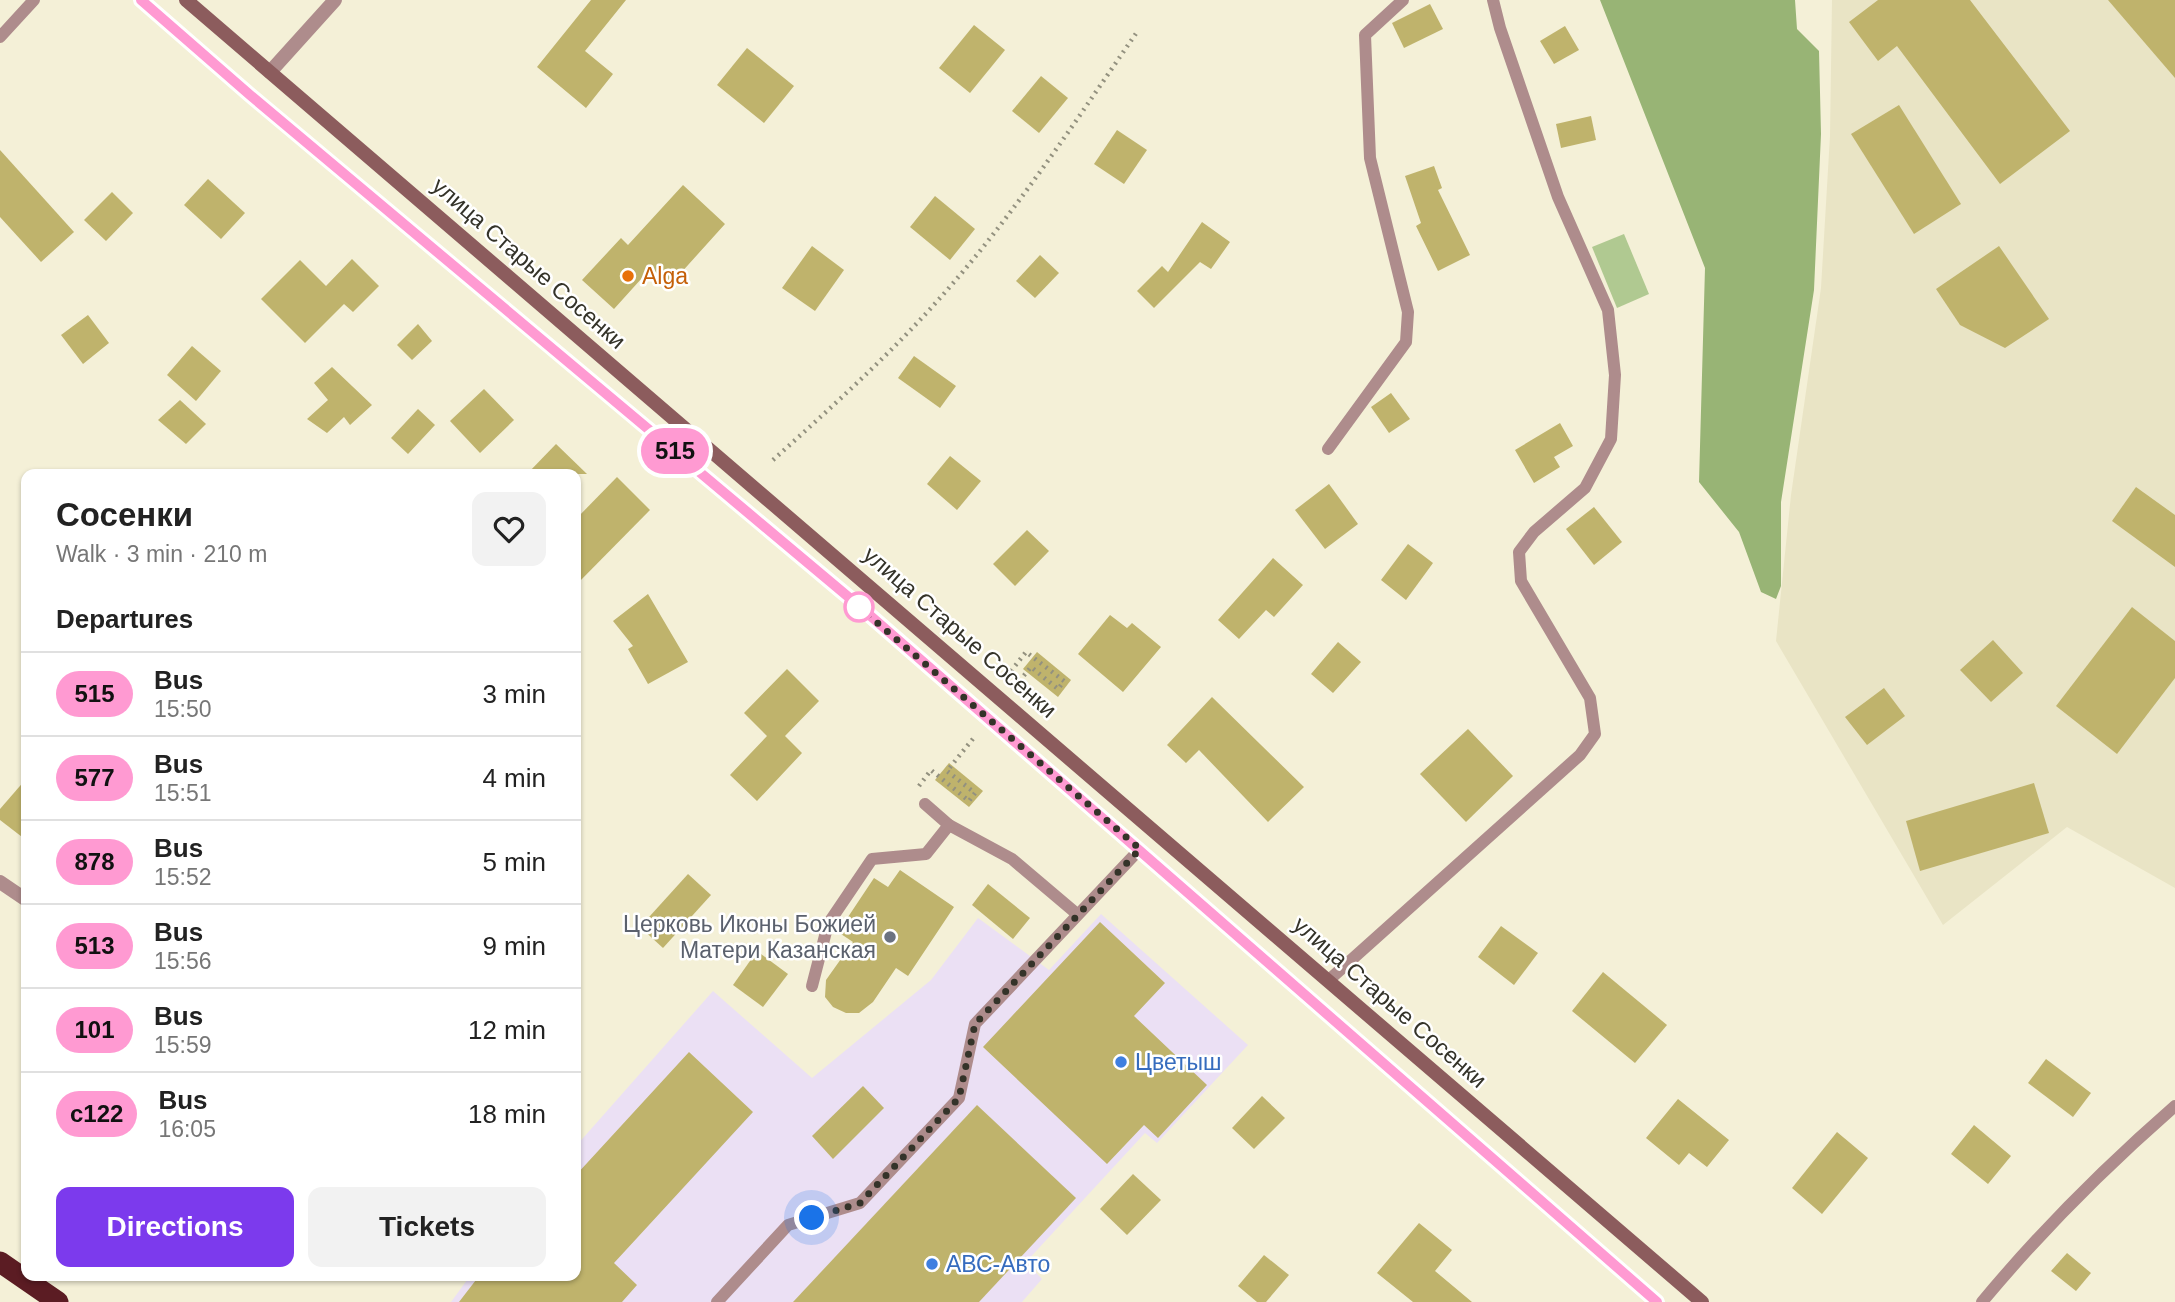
<!DOCTYPE html>
<html lang="en">
<head>
<meta charset="utf-8">
<style>
  body { margin:0; font-family:Arial,sans-serif; background:#f2f2f2; color:#222; height:100vh; display:flex; flex-direction:column; font-size:26px; white-space:nowrap }
  * { box-sizing:border-box; margin:0 }
  p { font-size:23px; color:#767676 }
  .icon { flex:none; width:38px; height:38px; fill:none; stroke:currentColor; stroke-width:2; stroke-linecap:round; stroke-linejoin:round }
  .map { position:relative; flex:1; overflow:hidden }
  .details { position:absolute; left:21px; top:469px; width:560px; height:812px; display:flex; flex-direction:column; background:#fff; border-radius:14px; box-shadow:0 2px 5px #0004 }
  .details>* { flex:none }
  .badge { padding:0 14px; border-radius:23px; font-size:24px; line-height:46px }
  .you { position:absolute; width:35px; height:35px; margin:-18px; border:5px solid #fff; border-radius:50%; background:#1a73e8; box-shadow:0 0 0 10px #1a73e833 }
  .map>.badge { position:absolute; translate:-50% -50%; box-shadow:0 0 0 4px #fff }
  h2 { padding:0 35px; font-size:26px; line-height:63px }
  .round { display:grid; place-items:center; flex:none; width:74px; height:74px; border-radius:14px; background:#f2f2f2 }
  .summary { display:flex; align-items:center; justify-content:space-between; height:119px; padding:0 35px }
  h1 { font-size:33px; font-weight:700; line-height:52px }
  .cta { display:flex; gap:14px; margin-top:auto; padding:14px 35px }
  .cta a { flex:1; height:80px; border-radius:14px; background:#7c3aed; color:#fff; font-size:28px; font-weight:700; line-height:80px; text-align:center }
  .cta a+a { background:#f2f2f2; color:#222 }
  ul { padding:0; list-style:none }
  li { display:flex; align-items:center; gap:21px; height:84px; padding:0 35px; border-top:2px solid #e0e0e0 }
  li div { flex:1 }
  li b { display:block; font-size:26px }
  li em { font-style:normal }
  li .badge { min-width:77px; font-weight:700; text-align:center }
  .map>svg:first-child { display:block }
</style>
</head>
<body>
<div class="map">
<svg width="2175" height="1302" viewBox="0 0 2175 1302">
  <rect width="100%" height="100%" fill="#f4f0d7"/>
  <!-- commercial -->
  <polygon fill="#ebe0f4" points="1101,914 1248,1045 1157,1143 1145,1133 1026,1262 1042,1279 1022,1302 451,1302 470,1276 576,1276 576,1146 713,991 812,1078 931,980 978,918 1049,970"/>
  <!-- built -->
  <polygon fill="#e9e4c5" points="1832,0 2175,0 2175,888 2067,827 1943,925 1776,641 1791,495 1821,288 1830,136"/>
  <!-- green -->
  <polygon fill="#b0c991" points="1624,234 1649,294 1617,308 1592,247"/>
  <!-- forest -->
  <polygon fill="#98b475" points="1600,0 1795,0 1797,29 1819,51 1821,134 1814,290 1781,502 1781,586 1776,599 1761,592 1739,532 1699,482 1705,268"/>
  <!-- building -->
  <g fill="#bfb36c">
    <polygon points="591,0 626,0 585,51 613,74 586,108 537,67"/>
    <polygon points="1878,0 1970,0 2070,131 2000,184 1897,46 1878,61 1849,22"/>
    <polygon points="2108,0 2175,0 2175,78"/>
    <polygon points="1430,4 1443,29 1404,48 1392,23"/>
    <polygon points="974,25 1005,50 970,93 939,68"/>
    <polygon points="1565,26 1579,50 1554,64 1540,41"/>
    <polygon points="747,48 794,86 764,123 717,85"/>
    <polygon points="1041,76 1068,98 1039,133 1012,111"/>
    <polygon points="1899,105 1961,204 1914,234 1851,134"/>
    <polygon points="1591,116 1596,140 1561,148 1556,124"/>
    <polygon points="1117,130 1147,150 1124,184 1094,164"/>
    <polygon points="0,150 74,232 41,262 0,217"/>
    <polygon points="1434,166 1442,188 1438,190 1470,255 1438,271 1416,226 1421,223 1405,176"/>
    <polygon points="208,179 245,213 221,239 184,205"/>
    <polygon points="683,185 725,224 670,285 651,268 614,309 582,280 621,238 628,245"/>
    <polygon points="112,192 133,213 106,241 84,220"/>
    <polygon points="935,196 975,229 950,260 910,227"/>
    <polygon points="1202,222 1230,242 1211,269 1200,262 1154,308 1137,291 1162,266 1168,272"/>
    <polygon points="812,246 844,270 815,311 782,288"/>
    <polygon points="1999,246 2049,319 2005,348 1960,325 1936,289"/>
    <polygon points="1040,255 1059,273 1035,298 1016,281"/>
    <polygon points="352,259 379,286 353,312 344,304 305,343 261,299 300,260 326,286"/>
    <polygon points="88,315 109,343 83,364 61,335"/>
    <polygon points="418,324 432,341 412,360 397,345"/>
    <polygon points="192,346 221,371 196,401 167,375"/>
    <polygon points="914,356 956,386 940,408 898,378"/>
    <polygon points="332,367 372,405 350,425 344,417 327,433 307,419 328,400 314,383"/>
    <polygon points="484,389 514,420 480,453 450,421"/>
    <polygon points="1391,393 1410,419 1389,433 1371,407"/>
    <polygon points="180,400 206,424 186,444 158,420"/>
    <polygon points="418,409 435,425 408,454 391,438"/>
    <polygon points="1560,423 1573,446 1554,457 1560,467 1534,483 1515,450"/>
    <polygon points="556,444 587,474 527,474"/>
    <polygon points="950,456 981,481 957,510 927,484"/>
    <polygon points="617,477 650,510 576,585 576,519"/>
    <polygon points="1329,484 1358,524 1325,549 1295,510"/>
    <polygon points="2136,487 2175,515 2175,567 2112,521"/>
    <polygon points="1594,507 1622,542 1594,565 1566,529"/>
    <polygon points="1027,530 1049,551 1015,586 993,564"/>
    <polygon points="1408,544 1433,563 1406,600 1381,580"/>
    <polygon points="1273,558 1303,585 1274,617 1266,610 1239,639 1218,620"/>
    <polygon points="648,594 688,662 648,684 628,649 633,646 613,621"/>
    <polygon points="2132,607 2175,641 2175,678 2117,754 2056,706"/>
    <polygon points="1110,615 1127,628 1132,623 1161,647 1123,692 1078,654"/>
    <polygon points="1993,640 2023,673 1991,702 1960,670"/>
    <polygon points="1338,642 1361,662 1333,693 1311,674"/>
    <polygon points="1037,652 1071,680 1058,697 1023,669"/>
    <polygon points="787,669 819,701 785,736 802,753 757,801 730,775 767,736 744,713"/>
    <polygon points="1884,688 1905,716 1867,745 1845,717"/>
    <polygon points="1212,697 1304,787 1268,822 1199,750 1186,763 1167,745"/>
    <polygon points="1468,729 1513,776 1466,822 1420,774"/>
    <polygon points="949,763 983,791 969,807 935,780"/>
    <polygon points="26,779 26,840 0,820 0,809"/>
    <polygon points="2034,783 2049,833 1920,871 1906,821"/>
    <polygon points="900,870 954,907 908,976 896,968 873,1002 859,1013 846,1013 833,1007 825,997 826,980 853,942 838,932 874,878 888,887"/>
    <polygon points="688,874 711,895 663,948 640,927"/>
    <polygon points="988,884 1030,918 1013,939 972,905"/>
    <polygon points="1100,922 1165,983 1134,1016 1207,1085 1158,1138 1144,1125 1107,1164 983,1047"/>
    <polygon points="1501,926 1538,953 1514,985 1478,957"/>
    <polygon points="757,951 788,974 763,1007 733,985"/>
    <polygon points="1603,972 1667,1025 1635,1063 1572,1011"/>
    <polygon points="689,1052 753,1112 614,1263 637,1285 622,1302 459,1302 479,1276 576,1276 576,1175"/>
    <polygon points="2046,1059 2091,1093 2073,1117 2028,1083"/>
    <polygon points="863,1086 884,1108 833,1159 812,1136"/>
    <polygon points="1262,1096 1285,1118 1254,1149 1232,1128"/>
    <polygon points="1678,1099 1729,1140 1707,1167 1689,1153 1679,1165 1646,1138"/>
    <polygon points="977,1105 1076,1198 979,1302 793,1302"/>
    <polygon points="1974,1125 2011,1156 1988,1184 1951,1154"/>
    <polygon points="1837,1132 1868,1158 1822,1214 1792,1188"/>
    <polygon points="1133,1174 1161,1200 1127,1235 1100,1209"/>
    <polygon points="1419,1223 1452,1250 1435,1271 1472,1302 1413,1302 1377,1273"/>
    <polygon points="2067,1253 2091,1273 2076,1291 2051,1271"/>
    <polygon points="1264,1255 1289,1275 1266,1302 1257,1302 1238,1286"/>
  </g>
  <g fill="none" stroke-linecap="round" stroke-linejoin="round">
    <!-- path -->
    <g stroke="#93917f" stroke-width="4.5" stroke-dasharray="2 5" stroke-linecap="butt">
      <path d="M773 460C833 406 895 350 948 289 1018 209 1077 119 1137 32"/>
      <polyline points="1011,671 1026,652 1064,681 1058,689 1031,667 1016,685"/>
      <polyline points="919,786 931,770 969,801 975,793 947,771 976,735"/>
    </g>
    <!-- lane -->
    <g stroke="#ae8c8c" stroke-width="12">
      <polyline points="0,37 34,0"/>
      <polyline points="1328,449 1406,342 1408,312 1370,158 1365,35 1403,0"/>
      <polyline points="925,804 949,825 1012,859 1077,914"/>
      <polyline points="1330,979 1580,755 1595,734 1590,698 1521,581 1519,552 1534,532 1585,488 1611,439 1615,375 1608,310 1558,197 1500,28 1493,0"/>
      <polyline points="812,986 828,924 872,859 926,854 949,825"/>
      <polyline points="717,1302 788,1225 860,1203 959,1098 975,1024 1140,849"/>
      <path d="M1982 1302C2042 1230 2105 1167 2175 1106"/>
    </g>
    <!-- street -->
    <g stroke="#ae8c8c" stroke-width="14">
      <polyline points="270,72 335,0"/>
      <polyline points="0,882 25,899"/>
    </g>
    <!-- secondary -->
    <g stroke="#8c5c5d" stroke-width="14">
      <polyline points="141,0 250,95 858,605 1657,1302"/>
      <polyline points="186,0 1702,1302"/>
    </g>
    <!-- highway -->
    <polyline stroke="#5b1c23" stroke-width="21" points="0,1262 58,1302"/>
  </g>
  <g fill="none" stroke-linecap="round" stroke-linejoin="round">
    <!-- line casing -->
    <g stroke="#fff" stroke-width="16">
      <polyline id="line" points="141,0 250,95 858,605 1657,1302"/>
    </g>
    <!-- line -->
    <use href="#line" stroke="#ff9ad2" stroke-width="10"/>
    <!-- walk -->
    <polyline stroke="#343329" stroke-width="7" stroke-dasharray="0 12.6" points="812,1218 860,1203 959,1098 975,1024 1140,849 859,607"/>
  </g>
  <!-- markers -->
  <circle fill="#e8710a" stroke="#fff" stroke-width="2.5" cx="628" cy="276" r="7"/>
  <circle fill="#fff" stroke="#ff9ad2" stroke-width="3.5" cx="859" cy="607" r="14"/>
  <circle fill="#6b7280" stroke="#fff" stroke-width="2.5" cx="890" cy="937" r="7"/>
  <g fill="#3f7fe0" stroke="#fff" stroke-width="2.5">
    <circle cx="1121" cy="1062" r="7"/>
    <circle cx="932" cy="1264" r="7"/>
  </g>
  <g text-anchor="middle" dominant-baseline="central" stroke-width="5" stroke-linejoin="round" paint-order="stroke">
    <!-- street labels -->
    <g font-size="23" fill="#343329" stroke="#fff">
      <text transform="translate(529 263) rotate(41)">улица Старые Сосенки</text>
      <text transform="translate(960 632) rotate(41)">улица Старые Сосенки</text>
      <text transform="translate(1390 1002) rotate(41)">улица Старые Сосенки</text>
    </g>
    <!-- food labels -->
    <g font-size="23" fill="#c56008" stroke="#fff" text-anchor="start">
      <text x="642" y="276">Alga</text>
    </g>
    <!-- worship labels -->
    <g font-size="23" fill="#5b616d" stroke="#fff" text-anchor="end">
      <text x="876" y="924">Церковь Иконы Божией<tspan x="876" dy="26">Матери Казанская</tspan></text>
    </g>
    <!-- shop labels -->
    <g font-size="23" fill="#366cbe" stroke="#fff" text-anchor="start">
      <text x="1135" y="1062">Цветыш</text>
      <text x="946" y="1264">АВС-Авто</text>
    </g>
  </g>
</svg>
<div class="you" style="left:812px;top:1218px"></div>
<b class="badge" style="left:675px;top:451px;background:#ff9ad2;color:#111">515</b>
<section class="details">
<div class="summary"><div><h1>Сосенки</h1><p>Walk · 3 min · 210 m</p></div><a class="round"><svg class="icon" aria-label="heart" viewBox="0 0 24 24"><path d="M12 20l-8-8c-3-5 5-10 8-4 3-6 11-1 8 4z"/></svg></a></div>
<h2>Departures</h2>
<ul>
<li><span class="badge" style="background:#ff9ad2;color:#111">515</span><div><b>Bus</b><p>15:50</p></div><em>3 min</em></li>
<li><span class="badge" style="background:#ff9ad2;color:#111">577</span><div><b>Bus</b><p>15:51</p></div><em>4 min</em></li>
<li><span class="badge" style="background:#ff9ad2;color:#111">878</span><div><b>Bus</b><p>15:52</p></div><em>5 min</em></li>
<li><span class="badge" style="background:#ff9ad2;color:#111">513</span><div><b>Bus</b><p>15:56</p></div><em>9 min</em></li>
<li><span class="badge" style="background:#ff9ad2;color:#111">101</span><div><b>Bus</b><p>15:59</p></div><em>12 min</em></li>
<li><span class="badge" style="background:#ff9ad2;color:#111">с122</span><div><b>Bus</b><p>16:05</p></div><em>18 min</em></li>
</ul>
<div class="cta"><a>Directions</a><a>Tickets</a></div>
</section>
</div>
</body>
</html>
